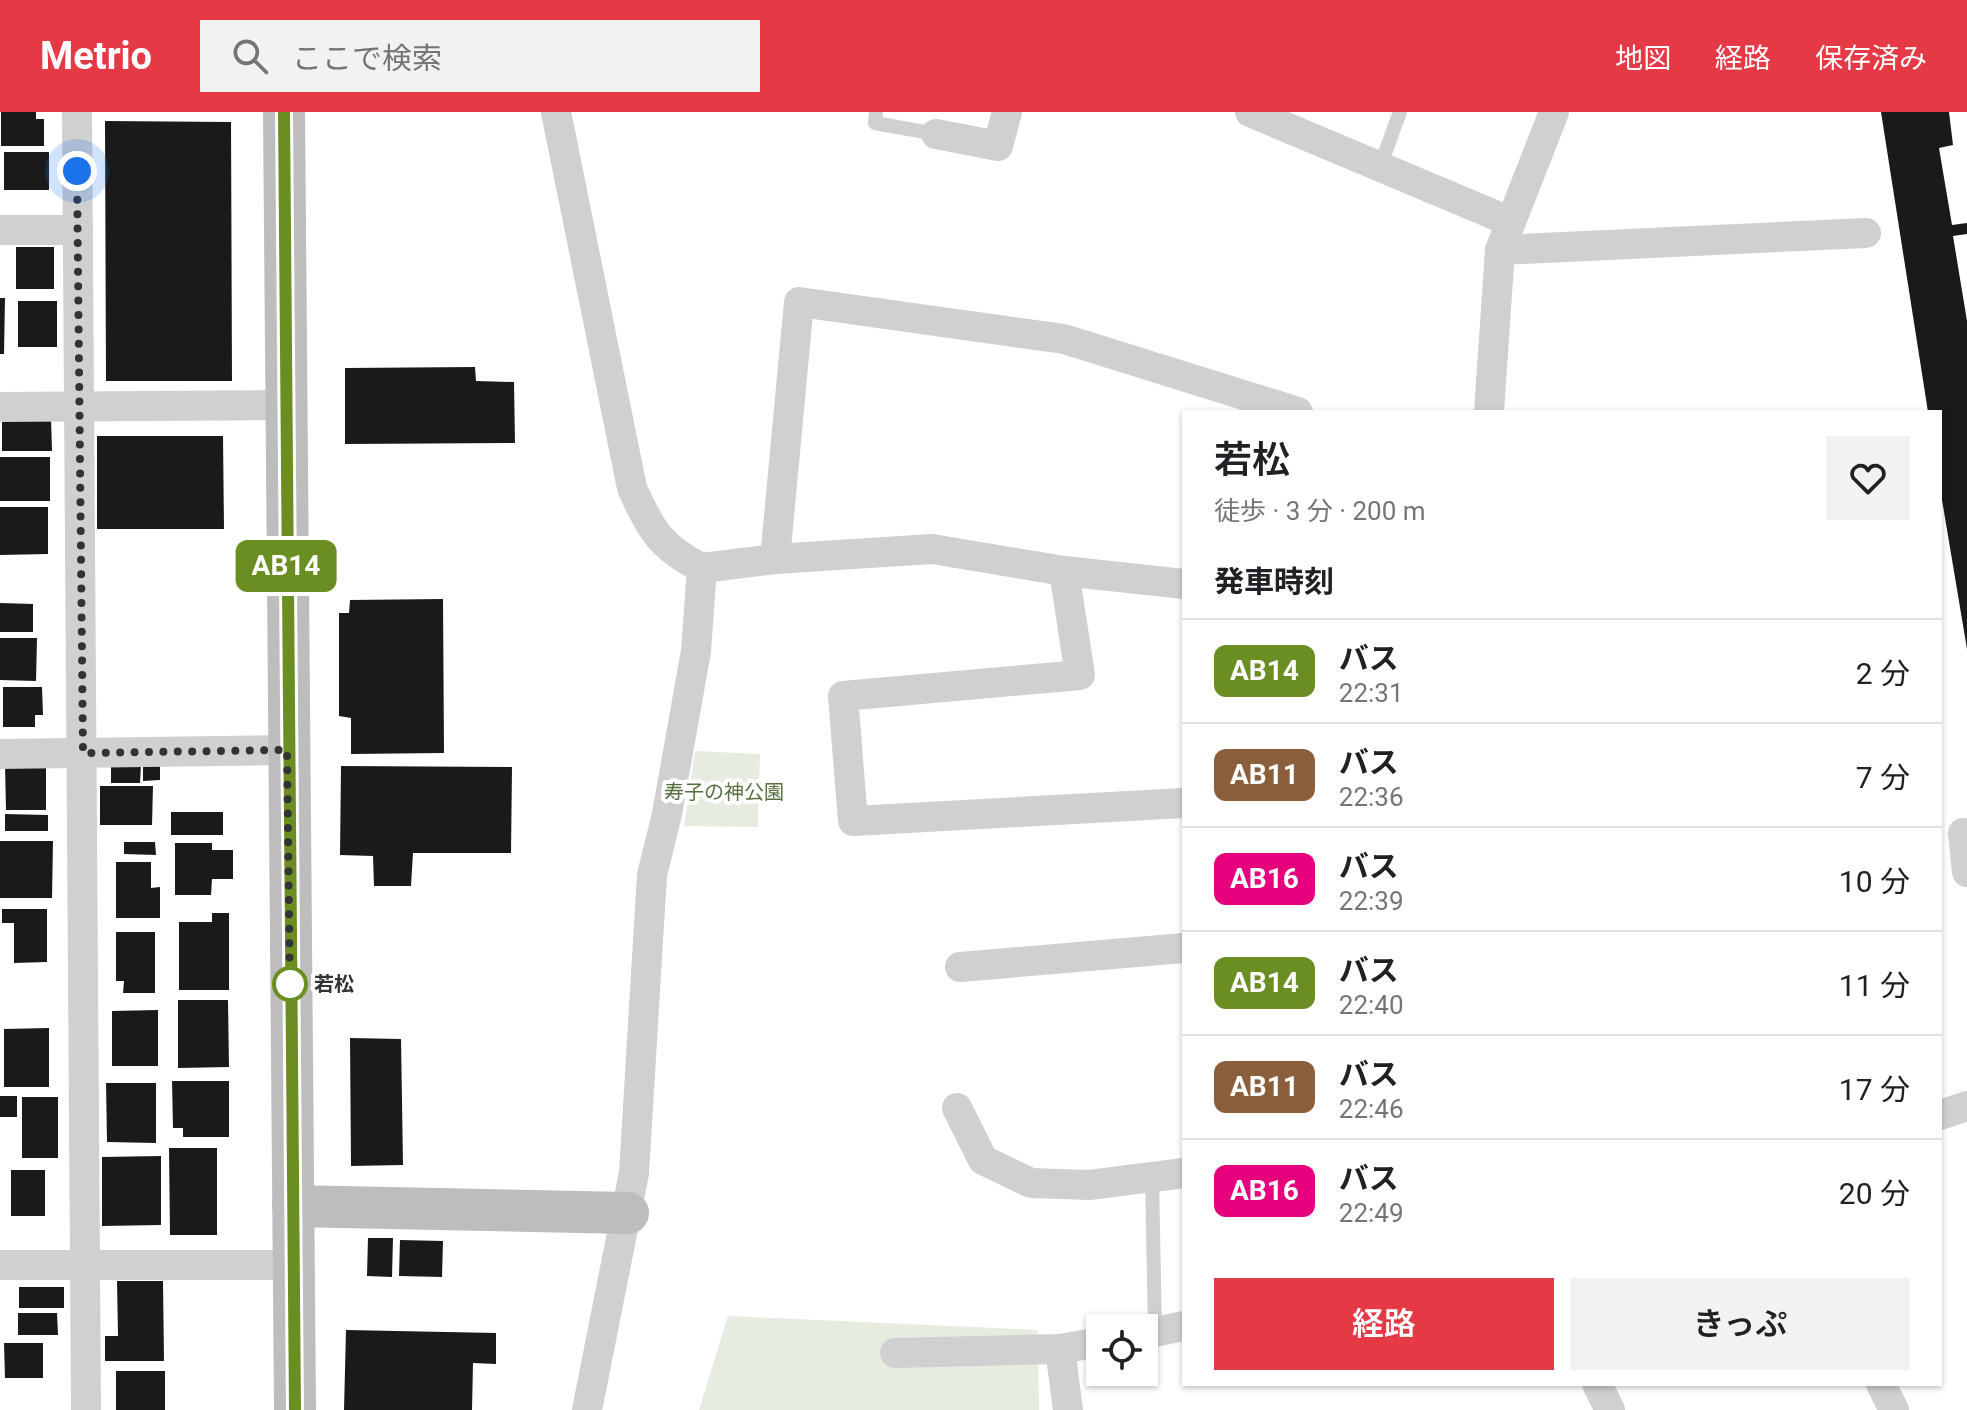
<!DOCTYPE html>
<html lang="ja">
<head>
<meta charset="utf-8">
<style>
  body { margin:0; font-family:Roboto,"Noto Sans JP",sans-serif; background:#f2f2f2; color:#202124; height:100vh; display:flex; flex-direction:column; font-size:30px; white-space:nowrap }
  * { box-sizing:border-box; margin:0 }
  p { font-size:26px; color:#757577 }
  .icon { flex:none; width:44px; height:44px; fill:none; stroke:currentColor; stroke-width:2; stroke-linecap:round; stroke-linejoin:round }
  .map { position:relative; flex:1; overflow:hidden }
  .details { position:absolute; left:1182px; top:298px; width:760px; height:976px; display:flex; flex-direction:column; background:#fff; border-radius:0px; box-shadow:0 2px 6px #0004 }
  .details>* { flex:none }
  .badge { padding:0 16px; border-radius:12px; font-size:28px; line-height:52px }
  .controls { position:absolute; left:1086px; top:1202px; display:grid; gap:16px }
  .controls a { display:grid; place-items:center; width:72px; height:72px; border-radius:0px; background:#fff; box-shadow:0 2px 6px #0004; font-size:40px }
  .you { position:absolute; width:40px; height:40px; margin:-20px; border:6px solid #fff; border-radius:50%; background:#1a73e8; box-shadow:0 0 0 12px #1a73e833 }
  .map>.badge { position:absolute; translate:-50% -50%; box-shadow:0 0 0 4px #fff }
  h2 { padding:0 32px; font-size:30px; line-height:72px }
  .round { display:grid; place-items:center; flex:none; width:84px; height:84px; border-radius:0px; background:#f2f2f2 }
  .overview { display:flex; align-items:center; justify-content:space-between; height:136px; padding:0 32px }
  h1 { font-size:38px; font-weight:600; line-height:60px }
  .primary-button { display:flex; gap:16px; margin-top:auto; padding:16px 32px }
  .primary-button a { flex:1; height:92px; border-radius:0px; background:#e63946; color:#fff; font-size:32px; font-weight:600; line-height:92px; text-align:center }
  .primary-button a+a { background:#f2f2f2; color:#202124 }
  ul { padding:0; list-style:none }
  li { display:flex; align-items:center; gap:24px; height:104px; padding:0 32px; border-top:2px solid #e0e0e0 }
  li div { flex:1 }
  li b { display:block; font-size:30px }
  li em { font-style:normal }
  li .badge { min-width:88px; font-weight:700; text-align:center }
  header { display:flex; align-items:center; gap:48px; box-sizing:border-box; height:112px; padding:0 40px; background:#e63946; color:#fff }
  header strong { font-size:38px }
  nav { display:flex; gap:44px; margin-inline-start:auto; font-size:28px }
  .search { width:560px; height:72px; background:#f2f2f2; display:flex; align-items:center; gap:20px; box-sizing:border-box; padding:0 28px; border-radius:0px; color:#757577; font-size:30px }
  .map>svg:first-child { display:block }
</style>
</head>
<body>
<header>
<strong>Metrio</strong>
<div class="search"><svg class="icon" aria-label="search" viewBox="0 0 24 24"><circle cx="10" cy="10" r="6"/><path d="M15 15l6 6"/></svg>ここで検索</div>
<nav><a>地図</a><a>経路</a><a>保存済み</a></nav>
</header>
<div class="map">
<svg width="1967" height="1298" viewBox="0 0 1967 1298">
  <rect width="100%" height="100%" fill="#fff"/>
  <!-- green -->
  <g fill="#e6ecdf">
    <polygon points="695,639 760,642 758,715 684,714"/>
    <polygon points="728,1204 1038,1218 1039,1298 699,1298"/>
  </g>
  <!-- building -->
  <g fill="#1a1a1a">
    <polygon points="1,0 36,0 36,7 44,7 44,34 1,34"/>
    <polygon points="1881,0 1949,0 1953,33 1939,36 1952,113 1967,111 1967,122 1953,124 1967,209 1967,537 1940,376 1940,300 1928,300"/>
    <polygon points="105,9 231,10 232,269 106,269"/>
    <rect x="4" y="40" width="45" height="38"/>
    <rect x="16" y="135" width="38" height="42"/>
    <polygon points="0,186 5,186 4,242 0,242"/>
    <rect x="18" y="189" width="39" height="46"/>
    <polygon points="475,255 476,269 514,270 515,331 345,332 345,256"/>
    <polygon points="2,306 51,306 52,339 2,339"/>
    <polygon points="97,324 223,324 224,417 97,417"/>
    <rect x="0" y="345" width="50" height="44"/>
    <polygon points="0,395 48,395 48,442 0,443"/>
    <polygon points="443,487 444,641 351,642 351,606 339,604 339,501 349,501 350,488"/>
    <polygon points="0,491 33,492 33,520 0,520"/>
    <polygon points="0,526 37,526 36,569 0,568"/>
    <polygon points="3,575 42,575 43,603 35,603 35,615 3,615"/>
    <polygon points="143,651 160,651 160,668 143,669"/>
    <polygon points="141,652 140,671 111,671 111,653"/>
    <polygon points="5,653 46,653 46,698 6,698"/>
    <polygon points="341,654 512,655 511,741 413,741 411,774 374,774 373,744 340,743"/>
    <polygon points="100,674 153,674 152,713 100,713"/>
    <rect x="171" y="700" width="52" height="23"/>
    <polygon points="5,702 48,703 48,719 5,719"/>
    <polygon points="0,729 53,729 52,786 0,786"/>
    <polygon points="124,730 155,730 156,743 124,742"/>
    <polygon points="175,731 212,731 212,738 233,738 233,767 212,767 211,783 175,783"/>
    <polygon points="116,750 151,750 151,776 160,775 160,806 116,806"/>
    <polygon points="2,797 47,797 47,850 14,851 14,811 2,811"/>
    <polygon points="212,801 229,801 229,878 179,878 179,810 212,810"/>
    <polygon points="116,820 155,820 155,881 123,881 124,869 116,869"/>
    <polygon points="178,888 228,888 229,955 178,956"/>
    <polygon points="158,898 158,954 112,954 112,899"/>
    <polygon points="49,916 49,975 4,975 4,917"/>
    <polygon points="350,926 401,927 403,1053 351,1054"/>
    <polygon points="172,969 229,969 229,1025 183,1025 183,1016 173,1016"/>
    <polygon points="106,971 156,971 156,1031 107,1030"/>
    <rect x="0" y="984" width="17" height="21"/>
    <rect x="22" y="985" width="36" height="61"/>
    <polygon points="169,1036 217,1036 217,1123 170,1123"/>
    <polygon points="161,1044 161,1113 102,1114 102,1045"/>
    <rect x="11" y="1058" width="34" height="46"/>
    <polygon points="368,1126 393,1126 392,1165 367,1164"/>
    <polygon points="400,1128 443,1129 442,1165 399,1164"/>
    <polygon points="117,1169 163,1169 164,1249 105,1249 105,1224 118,1224"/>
    <rect x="19" y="1175" width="45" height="21"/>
    <polygon points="18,1201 57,1201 58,1223 18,1223"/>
    <polygon points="346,1218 496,1221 496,1252 473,1251 472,1298 344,1298"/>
    <polygon points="4,1231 43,1231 43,1266 5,1266"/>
    <rect x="116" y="1259" width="49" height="39"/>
  </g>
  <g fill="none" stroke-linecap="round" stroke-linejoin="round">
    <!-- lane -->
    <g stroke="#d0d0d0" stroke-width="14">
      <polyline points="876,0 875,11 936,22"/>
      <polyline points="1381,52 1400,0"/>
      <polyline points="1152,1064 1155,1220"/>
    </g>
    <!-- street -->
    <g stroke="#d0d0d0" stroke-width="30">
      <polyline points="77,0 86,1298"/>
      <path d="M556 0 632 376C650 417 661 436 702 456L696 539 667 702 652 763 634 1061 587 1298"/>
      <polyline points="1250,0 1509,109"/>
      <polyline points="936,22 998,34 1007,0"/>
      <polyline points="0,118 78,118"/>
      <polyline points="1500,138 1866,121"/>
      <polyline points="0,295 286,293"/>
      <polyline points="1489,300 1500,138 1554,0"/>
      <polyline points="775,447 799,190 1064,227 1298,300"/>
      <polyline points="702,456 775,447 932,437 1064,459 1184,472"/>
      <polyline points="1064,459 1080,563 843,584 853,709 1184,691"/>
      <polyline points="0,642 287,638"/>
      <polyline points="1963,721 1967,760"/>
      <polyline points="960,855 1184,836"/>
      <polyline points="957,996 983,1048 1031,1071 1089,1073 1184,1061"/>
      <polyline points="1940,1003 1967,994"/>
      <polyline points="0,1153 291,1153"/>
      <polyline points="1144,1222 1184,1214"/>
      <polyline points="1060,1237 1068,1298"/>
      <polyline points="895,1241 1060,1237 1100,1230"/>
      <polyline points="1597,1272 1610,1298"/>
      <polyline points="1881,1272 1894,1298"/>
    </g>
    <!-- secondary -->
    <g stroke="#bdbdbd" stroke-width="42">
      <polyline points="284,0 295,1298"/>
      <polyline points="293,1094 628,1101"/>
    </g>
  </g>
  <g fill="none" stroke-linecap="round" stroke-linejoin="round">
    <!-- line casing -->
    <g stroke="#fff" stroke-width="18">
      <polyline id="line" points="284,0 295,1298"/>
    </g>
    <!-- line -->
    <use href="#line" stroke="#6b8e23" stroke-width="12"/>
    <!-- walk -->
    <polyline stroke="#333" stroke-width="8" stroke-dasharray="0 14.4" points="77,59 83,641 287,638 290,881 290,872"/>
  </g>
  <!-- markers -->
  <circle fill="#fff" stroke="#6b8e23" stroke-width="4" cx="290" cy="872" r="16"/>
  <g text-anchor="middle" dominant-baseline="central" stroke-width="8" stroke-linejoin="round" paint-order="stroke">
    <!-- park labels -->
    <g font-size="20" fill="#56703f" stroke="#fff">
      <text x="724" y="680">寿子の神公園</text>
    </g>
    <!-- stop labels -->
    <g font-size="20" font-weight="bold" fill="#333" stroke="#fff" text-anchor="start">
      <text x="314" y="872">若松</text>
    </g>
  </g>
</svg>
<div class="controls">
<a><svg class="icon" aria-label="locate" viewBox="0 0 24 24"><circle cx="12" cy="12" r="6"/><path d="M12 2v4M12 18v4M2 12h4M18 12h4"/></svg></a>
</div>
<div class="you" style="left:77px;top:59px"></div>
<b class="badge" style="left:286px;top:454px;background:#6b8e23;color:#fff">AB14</b>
<section class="details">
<div class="overview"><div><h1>若松</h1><p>徒歩 · 3 分 · 200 m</p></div><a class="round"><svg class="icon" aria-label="heart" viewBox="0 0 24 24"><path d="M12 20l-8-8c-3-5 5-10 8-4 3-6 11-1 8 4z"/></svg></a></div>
<h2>発車時刻</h2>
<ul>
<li><span class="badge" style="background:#6b8e23;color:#fff">AB14</span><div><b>バス</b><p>22:31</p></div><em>2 分</em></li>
<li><span class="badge" style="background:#8b5e3c;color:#fff">AB11</span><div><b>バス</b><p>22:36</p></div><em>7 分</em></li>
<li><span class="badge" style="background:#e6007e;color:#fff">AB16</span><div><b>バス</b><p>22:39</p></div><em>10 分</em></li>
<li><span class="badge" style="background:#6b8e23;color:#fff">AB14</span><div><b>バス</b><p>22:40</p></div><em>11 分</em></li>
<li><span class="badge" style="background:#8b5e3c;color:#fff">AB11</span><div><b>バス</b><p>22:46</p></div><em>17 分</em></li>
<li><span class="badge" style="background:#e6007e;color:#fff">AB16</span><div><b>バス</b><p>22:49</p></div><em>20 分</em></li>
</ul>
<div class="primary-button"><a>経路</a><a>きっぷ</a></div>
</section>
</div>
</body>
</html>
